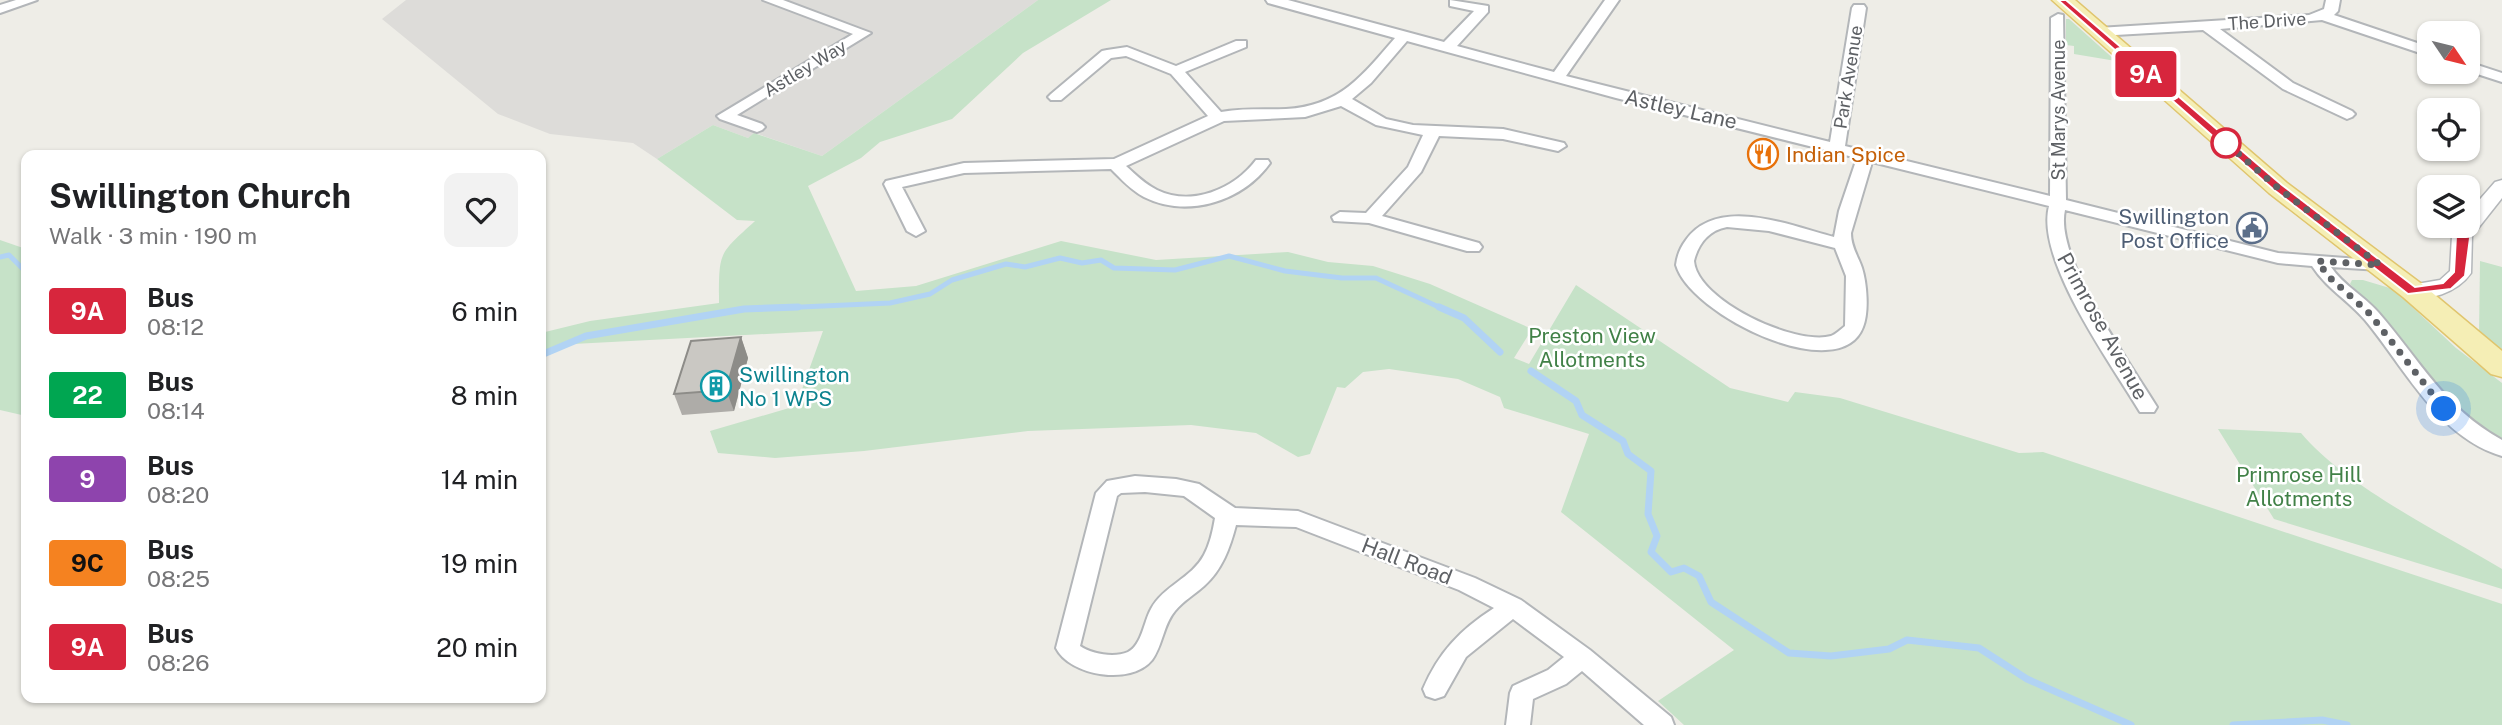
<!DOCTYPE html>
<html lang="en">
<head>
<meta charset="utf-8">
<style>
  body { margin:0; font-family:"Public Sans",sans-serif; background:#f2f2f2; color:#202124; height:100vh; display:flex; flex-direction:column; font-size:26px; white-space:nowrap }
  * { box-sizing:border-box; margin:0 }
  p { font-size:23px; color:#757577 }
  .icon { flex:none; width:38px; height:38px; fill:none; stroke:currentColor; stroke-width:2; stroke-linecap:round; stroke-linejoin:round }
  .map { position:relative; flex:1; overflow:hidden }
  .panel { position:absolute; left:21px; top:150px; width:525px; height:553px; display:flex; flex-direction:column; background:#fff; border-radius:14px; box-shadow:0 2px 5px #0004 }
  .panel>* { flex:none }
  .badge { padding:0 14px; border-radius:5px; font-size:24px; line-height:46px }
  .needle { width:46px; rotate:125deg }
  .buttons { position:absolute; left:2417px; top:21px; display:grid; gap:14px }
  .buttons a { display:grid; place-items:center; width:63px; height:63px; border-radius:14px; background:#fff; box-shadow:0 2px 5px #0004; font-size:35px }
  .you { position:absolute; width:35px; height:35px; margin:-18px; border:5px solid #fff; border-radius:50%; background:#1a73e8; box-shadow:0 0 0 10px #1a73e833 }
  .map>.badge { position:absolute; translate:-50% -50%; box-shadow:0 0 0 4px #fff }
  .round { display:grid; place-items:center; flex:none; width:74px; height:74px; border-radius:14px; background:#f2f2f2 }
  .overview { display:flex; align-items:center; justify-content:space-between; height:119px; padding:0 28px }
  h1 { font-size:33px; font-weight:700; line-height:52px }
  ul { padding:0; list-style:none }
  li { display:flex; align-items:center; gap:21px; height:84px; padding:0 28px }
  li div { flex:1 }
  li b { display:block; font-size:26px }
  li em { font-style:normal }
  li .badge { min-width:77px; font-weight:700; text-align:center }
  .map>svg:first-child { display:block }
</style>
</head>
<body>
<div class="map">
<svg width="2502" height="725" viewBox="0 0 2502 725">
  <rect width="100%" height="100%" fill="#eeede7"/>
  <!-- industrial -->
  <polygon fill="#dddcd9" points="406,0 1038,0 822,156 755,133 748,138 713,125 657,159 633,143 550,134 498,114 382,19"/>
  <!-- green -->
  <g fill="#c6e2c8">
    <path d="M1038 0H1111L1023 53 952 119 880 142 861 158 808 186 856 291 916 286 1061 241 1156 260 1288 252 1328 262 1373 266 1430 284 1532 329 1514 358 1529 364 1576 285 1730 388 1788 402 1795 392 1840 398 2019 453 2043 452 2502 604V725H1684L1658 701 1734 650 1561 512 1589 434 1504 408 1500 397 1458 379 1389 369 1363 372 1345 388 1337 387 1310 454 1298 457 1256 433 1191 425 1028 431 864 451 775 458 718 453 710 431 796 406 823 331 573 344 541 358V333L590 321 719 303C719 251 718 255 755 221L737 220 657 159 713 125 748 138 754 133 822 156Z"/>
    <polygon points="2066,19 2069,19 2116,61 2074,54 2074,46 2066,45"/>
    <polygon points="0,240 26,249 26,416 0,410"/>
    <polygon points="2480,261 2502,267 2502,353 2479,335"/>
    <polygon points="2352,280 2363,280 2393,289 2456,348 2502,383 2502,445 2462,418 2373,307 2350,284"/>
    <path d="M2218 429 2301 433C2344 485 2443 534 2502 569V589L2274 519Z"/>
  </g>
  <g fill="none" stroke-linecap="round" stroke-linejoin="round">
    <!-- stream-far1 -->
    <g stroke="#b1d3f4" stroke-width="5">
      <polyline points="0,257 9,255 26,272"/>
      <polyline points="756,309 890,303 930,294 952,280 1006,264 1025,267 1060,258 1082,263 1101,260 1114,268 1175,270 1229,256 1285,271 1342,278 1376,278 1443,309"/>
    </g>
    <!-- stream -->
    <g stroke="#b1d3f4" stroke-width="7">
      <polyline points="1439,307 1464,318 1500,352"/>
      <polyline points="541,355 586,336 744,309 798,307"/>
      <polyline points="1531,371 1576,401 1582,415 1623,441 1628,454 1651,471 1648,514 1657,536 1651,552 1671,572 1684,568 1699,576 1711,602 1789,653 1831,656 1889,649 1907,640 1979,648 2027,679 2131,725"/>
      <polyline points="2233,725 2322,720 2347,725"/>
    </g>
    <!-- minor casing -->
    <g stroke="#b3b6b9" stroke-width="4">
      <g id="minor">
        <polygon points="16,0 37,0 0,13 0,5"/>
        <polygon points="763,0 783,0 871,33 737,115 762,124 765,127 762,130 757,132 720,119 717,116 853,34"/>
        <path d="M1266 0H1288L1444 42 1474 11 1450 6V0L1488 6V12L1457 46 1554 72 1605 0H1619L1566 76 1830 142 1852 8 1854 5H1864L1866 8 1845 146 2050 196 2051 18 2058 14 2063 15 2066 200 2278 253 2386 261 2389 265 2386 269 2380 270 2331 267C2343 285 2364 296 2378 312 2420 360 2444 408 2502 440V456C2438 437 2405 368 2365 320 2349 301 2326 288 2312 266L2278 263 2065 210C2054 259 2131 364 2157 407L2154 412H2140C2112 365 2035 260 2049 206L1872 162 1851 233C1851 247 1858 256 1862 268 1867 284 1869 312 1863 327 1840 388 1690 315 1676 265 1677 256 1680 248 1686 240 1718 195 1791 226 1834 237L1839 211 1857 158 1616 98 1407 41 1371 83 1352 99 1386 119 1413 125 1503 129 1564 143 1566 146 1558 151 1503 139 1439 136 1421 172 1382 216 1479 243 1482 247 1479 251H1467L1369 223 1334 221 1332 217 1340 212 1366 213 1408 167 1423 135 1376 125 1341 106 1305 117 1224 121 1126 166C1136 175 1145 184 1157 190 1192 207 1234 189 1256 160H1268L1270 163C1243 201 1188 219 1144 197 1131 190 1121 179 1111 169L964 173 902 187 925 231 916 236 907 231 884 184 886 181 964 163 1114 159 1208 116 1171 74 1126 56 1111 58 1061 100H1051L1048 97 1051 94 1102 51 1107 50 1127 47 1176 66 1236 41H1246V47L1185 72 1221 112C1243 108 1264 110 1286 109 1340 106 1362 76 1395 38L1268 3ZM1727 227 1769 231 1835 248 1846 276 1845 326C1840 330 1836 334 1831 336 1796 346 1697 301 1694 261 1698 244 1709 230 1727 227Z"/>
        <polygon points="2326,0 2340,0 2338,11 2334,15 2429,47 2429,56 2322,20 2220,29 2293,83 2352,111 2355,114 2352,117 2347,119 2283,89 2203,30 2098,36 2091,32 2098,28 2309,15 2324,9"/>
        <polygon points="2468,62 2502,73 2502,82 2468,71"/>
        <path d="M1135 476 1176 479 1199 484 1235 508 1298 511 1475 578 1521 600 1590 650 1671 717 1674 725H1644L1582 671 1566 684 1533 699 1530 725H1506L1510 693 1513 686 1548 670 1564 657 1513 619 1466 657 1444 696 1435 699 1426 696 1423 689C1439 652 1460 630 1494 608L1459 590 1296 527 1236 525C1230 548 1222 570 1204 586 1194 595 1183 601 1175 611 1163 625 1163 645 1152 660 1131 686 1070 676 1056 648L1096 493 1107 481ZM1145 492 1184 496 1215 518C1213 530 1210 544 1204 555 1192 578 1163 586 1151 609 1144 621 1142 645 1128 652 1114 658 1092 654 1080 646L1117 496 1121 493Z"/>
      </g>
    </g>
    <!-- tertiary casing -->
    <g stroke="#b3b6b9" stroke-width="3">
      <path id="tertiary" d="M2502 180V198L2472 236 2471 273C2457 293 2429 302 2405 296L2402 291 2405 286 2440 280 2450 271 2452 236 2457 226H2468V213L2495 182Z"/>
    </g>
    <!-- primary casing -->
    <g stroke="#e0c56e" stroke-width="3">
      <polygon id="primary" points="2052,0 2075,0 2287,183 2423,285 2502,351 2502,377 2491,374 2403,297 2269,193"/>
    </g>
    <!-- minor -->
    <use href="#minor" fill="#fff" fill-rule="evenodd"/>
    <!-- tertiary -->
    <use href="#tertiary" fill="#fff" fill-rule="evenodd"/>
    <!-- primary -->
    <use href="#primary" fill="#f5eeb5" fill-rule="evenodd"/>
  </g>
  <!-- wall -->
  <polygon fill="#aeaca8" points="741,337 748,358 734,411 682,415 674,394"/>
  <!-- shaded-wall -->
  <polygon fill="#8d8c88" points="741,337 748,358 734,411 726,390"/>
  <!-- building -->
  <polygon fill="#cac8c3" stroke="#8d8c88" stroke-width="2" points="741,337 726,390 674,394 691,341"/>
  <!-- line -->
  <polygon fill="#d7263d" stroke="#fff" stroke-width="2" points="2058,0 2066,0 2282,185 2415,287 2443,283 2454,272 2456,236 2463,223 2472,223 2465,276 2451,289 2408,294 2274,190"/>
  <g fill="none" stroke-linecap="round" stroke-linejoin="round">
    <!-- walk -->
    <polyline stroke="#5e6165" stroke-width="7" stroke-dasharray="0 12.6" points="2226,143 2218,136 2278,188 2380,265 2318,261 2327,275 2370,314 2444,409"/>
  </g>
  <!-- icons -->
  <defs>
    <g id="restaurant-ring" transform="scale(1.575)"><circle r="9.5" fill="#fff" stroke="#e8710a" stroke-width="1.5"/><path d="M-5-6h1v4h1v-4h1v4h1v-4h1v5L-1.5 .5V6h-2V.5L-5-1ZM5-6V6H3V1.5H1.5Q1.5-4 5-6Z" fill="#e8710a"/></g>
    <g id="civic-ring" transform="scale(1.575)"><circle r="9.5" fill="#fff" stroke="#5c6f8a" stroke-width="1.5"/><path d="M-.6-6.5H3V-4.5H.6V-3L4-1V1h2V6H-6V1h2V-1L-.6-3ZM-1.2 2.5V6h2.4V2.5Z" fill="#5c6f8a"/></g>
    <g id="building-ring" transform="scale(1.575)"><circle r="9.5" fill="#fff" stroke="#0f9aa8" stroke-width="1.5"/><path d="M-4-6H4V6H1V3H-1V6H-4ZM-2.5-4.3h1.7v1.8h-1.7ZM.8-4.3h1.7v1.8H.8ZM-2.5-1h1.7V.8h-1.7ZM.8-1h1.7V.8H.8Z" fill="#0f9aa8"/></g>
  </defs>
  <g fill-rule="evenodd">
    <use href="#restaurant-ring" x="1763" y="154"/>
    <use href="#civic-ring" x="2252" y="228"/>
    <use href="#building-ring" x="716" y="386"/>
  </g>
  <!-- markers -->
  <circle fill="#fff" stroke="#d7263d" stroke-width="3.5" cx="2226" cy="143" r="14"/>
  <g text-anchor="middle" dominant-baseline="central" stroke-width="5" stroke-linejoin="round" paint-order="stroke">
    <!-- far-street labels -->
    <g font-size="18" fill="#5e6165" stroke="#fff">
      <text transform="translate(2267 21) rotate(-4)">The Drive</text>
      <text transform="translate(805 68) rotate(-31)">Astley Way</text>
      <text transform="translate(1848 77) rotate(-81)">Park Avenue</text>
      <text transform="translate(2058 110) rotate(-90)">St Marys Avenue</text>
    </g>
    <!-- street labels -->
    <g font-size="21" fill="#5e6165" stroke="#fff">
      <text transform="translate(1681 109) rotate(13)">Astley Lane</text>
      <text transform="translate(2103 326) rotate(61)">Primrose Avenue</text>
      <text transform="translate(1407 561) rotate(21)">Hall Road</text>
    </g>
    <!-- food labels -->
    <g font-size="21" fill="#c56008" stroke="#fff" text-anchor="start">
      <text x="1786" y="154">Indian Spice</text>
    </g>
    <!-- service labels -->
    <g font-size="21" fill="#4e5e75" stroke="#fff" text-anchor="end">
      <text x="2229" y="216">Swillington<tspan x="2229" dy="24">Post Office</tspan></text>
    </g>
    <!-- park labels -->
    <g font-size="21" fill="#418147" stroke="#fff">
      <text x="1592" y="335">Preston View<tspan x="1592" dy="24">Allotments</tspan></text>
      <text x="2299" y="474">Primrose Hill<tspan x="2299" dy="24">Allotments</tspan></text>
    </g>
    <!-- culture labels -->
    <g font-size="21" fill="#0d838f" stroke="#fff" text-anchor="start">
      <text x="739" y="374">Swillington<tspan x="739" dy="24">No 1 WPS</tspan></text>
    </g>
  </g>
</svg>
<div class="buttons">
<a><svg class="needle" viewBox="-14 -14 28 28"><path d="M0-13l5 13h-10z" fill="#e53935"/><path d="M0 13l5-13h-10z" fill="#757577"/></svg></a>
<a><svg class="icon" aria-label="locate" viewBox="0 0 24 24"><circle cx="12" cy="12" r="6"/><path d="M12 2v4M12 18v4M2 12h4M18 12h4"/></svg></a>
<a><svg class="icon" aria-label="layers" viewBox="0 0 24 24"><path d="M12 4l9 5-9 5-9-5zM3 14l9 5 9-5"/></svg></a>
</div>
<div class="you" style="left:2444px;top:409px"></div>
<b class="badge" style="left:2146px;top:74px;background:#d7263d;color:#fff">9A</b>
<section class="panel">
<div class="overview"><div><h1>Swillington Church</h1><p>Walk · 3 min · 190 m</p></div><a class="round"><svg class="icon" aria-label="heart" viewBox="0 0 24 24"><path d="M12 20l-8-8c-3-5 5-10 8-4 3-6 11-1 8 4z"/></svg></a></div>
<ul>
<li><span class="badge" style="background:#d7263d;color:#fff">9A</span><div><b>Bus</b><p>08:12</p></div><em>6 min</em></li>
<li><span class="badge" style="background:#00a651;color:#fff">22</span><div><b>Bus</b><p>08:14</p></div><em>8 min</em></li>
<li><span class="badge" style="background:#8e44ad;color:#fff">9</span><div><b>Bus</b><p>08:20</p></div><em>14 min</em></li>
<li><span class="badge" style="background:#f58220;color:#111">9C</span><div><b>Bus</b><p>08:25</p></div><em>19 min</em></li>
<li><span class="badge" style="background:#d7263d;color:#fff">9A</span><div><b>Bus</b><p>08:26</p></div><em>20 min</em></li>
</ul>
</section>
</div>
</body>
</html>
